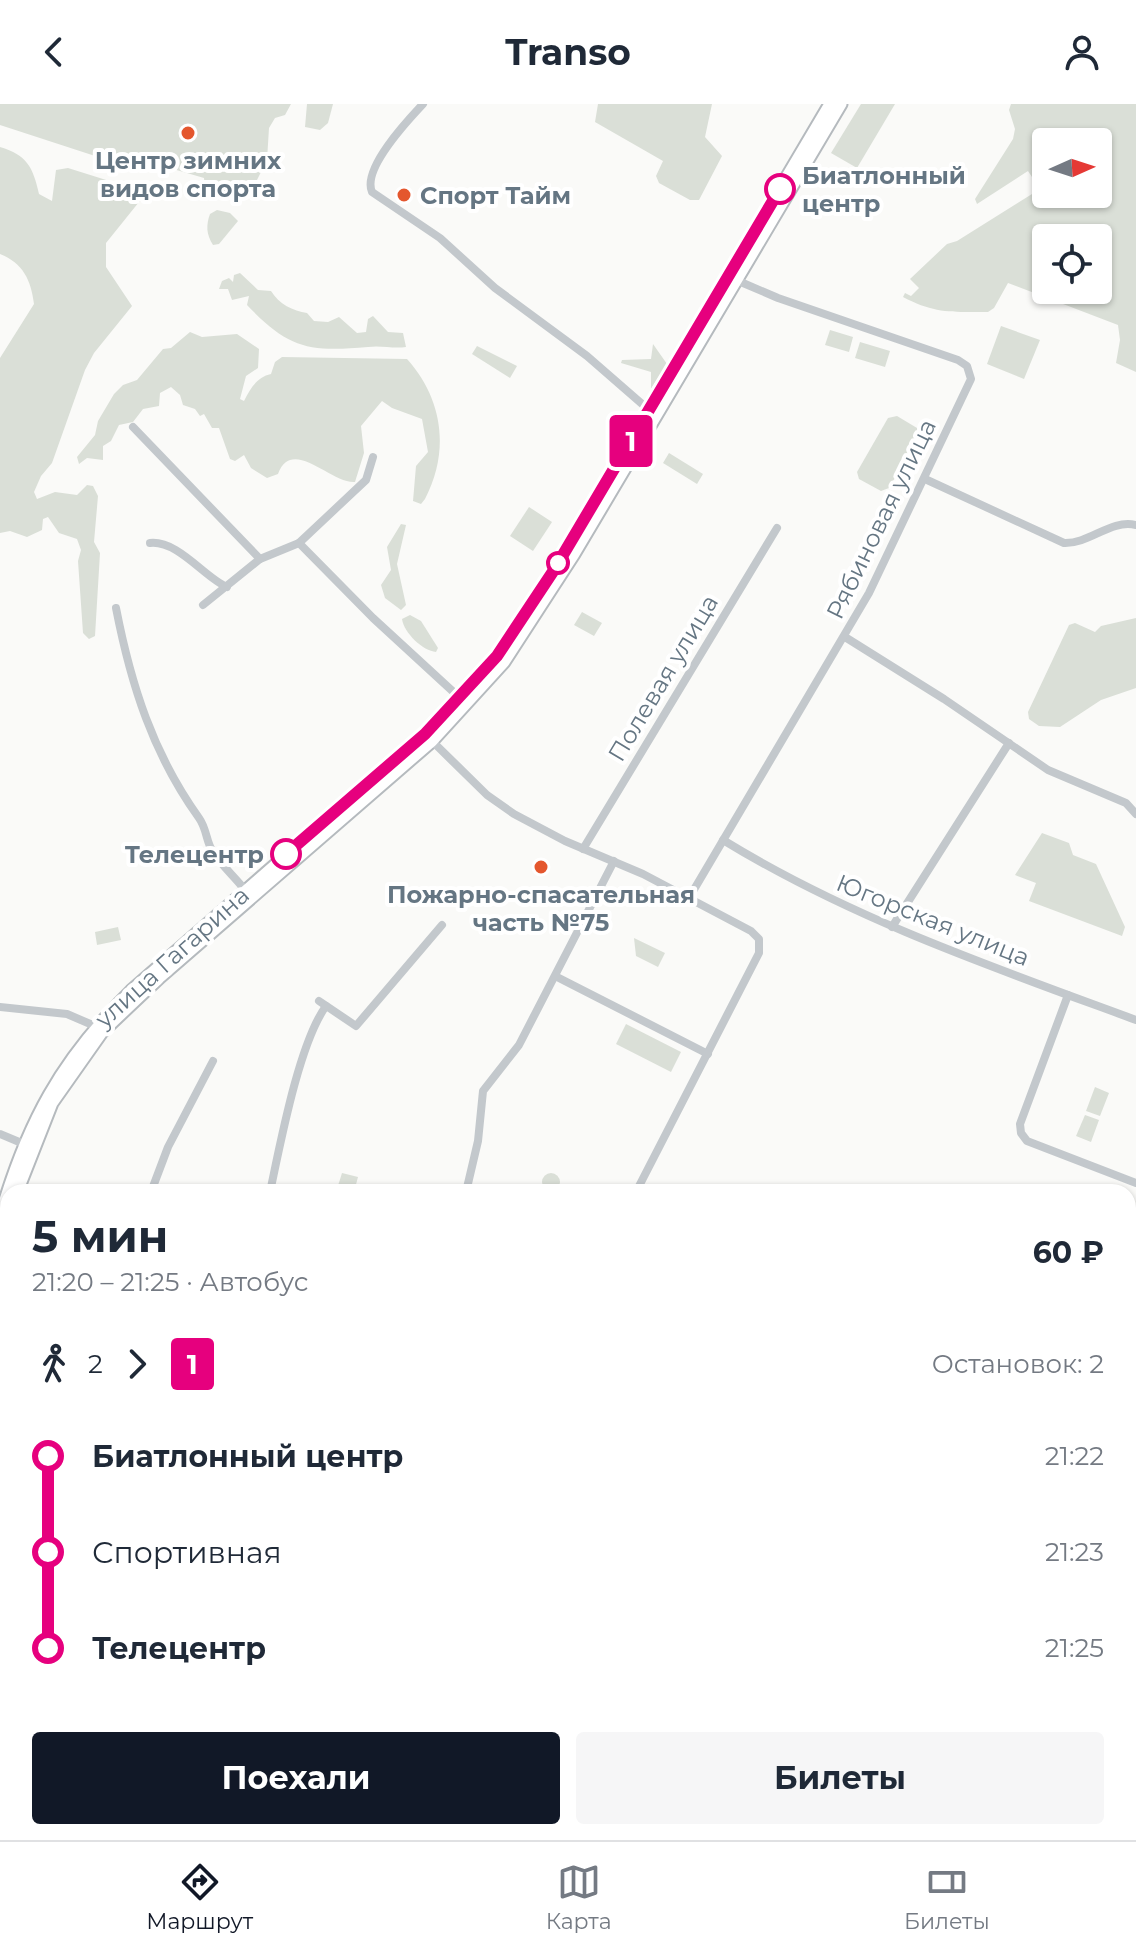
<!DOCTYPE html>
<html lang="ru">
<head>
<meta charset="utf-8">
<style>
  body { margin:0; font-family:Montserrat,sans-serif; background:#f6f6f7; color:#1f2937; height:100vh; display:flex; flex-direction:column; font-size:30px; white-space:nowrap }
  * { box-sizing:border-box; margin:0 }
  p { font-size:26px; color:#747a83 }
  .icon { flex:none; width:44px; height:44px; fill:none; stroke:currentColor; stroke-width:2; stroke-linecap:round; stroke-linejoin:round }
  .map { position:relative; flex:1; overflow:hidden }
  .side { position:absolute; left:0px; top:1080px; width:1136px; height:656px; display:flex; flex-direction:column; background:#fff; border-radius:24px 24px 0 0; box-shadow:0 2px 6px #0004 }
  .side>* { flex:none }
  .badge { padding:0 16px; border-radius:6px; font-size:28px; line-height:52px }
  .needle { width:52px; rotate:87deg }
  .tools { position:absolute; left:1032px; top:24px; display:grid; gap:16px }
  .tools a { display:grid; place-items:center; width:80px; height:80px; border-radius:8px; background:#fff; box-shadow:0 2px 6px #0004; font-size:40px }
  .map>.badge { position:absolute; translate:-50% -50%; box-shadow:0 0 0 4px #fff }
  .legs { display:flex; align-items:center; gap:12px; height:88px; padding:0 32px; font-size:26px }
  .legs p { margin-inline-start:auto }
  .summary { display:flex; align-items:center; justify-content:space-between; height:136px; padding:0 32px }
  h1 { font-size:44px; font-weight:700; line-height:60px }
  .primary-button { display:flex; gap:16px; margin-top:auto; padding:16px 32px }
  .primary-button a { flex:1; height:92px; border-radius:8px; background:#111827; color:#fff; font-size:32px; font-weight:700; line-height:92px; text-align:center }
  .primary-button a+a { background:#f6f6f7; color:#1f2937 }
  ul { padding:0 32px; list-style:none }
  li { display:flex; align-items:center; gap:28px; height:96px; font-size:30px }
  li i { display:grid; place-items:center; width:12px; height:100%; margin:0 10px; background:currentColor }
  li i::after { content:''; width:20px; height:20px; margin:-10px; border:6px solid; border-radius:50%; background:#fff }
  li p { margin-inline-start:auto }
  li:first-child i { background:linear-gradient(#0000 50%,currentColor 0) }
  li:last-child i { background:linear-gradient(currentColor 50%,#0000 0) }
  header { display:flex; justify-content:space-between; align-items:center; height:104px; padding:0 32px; background:#fff; font-size:36px; font-weight:700 }
  .tab-bar { display:flex; justify-content:space-around; align-items:center; height:112px; border-top:2px solid #e0e1e3; background:#fff; font-size:22px; color:#747a83 }
  .tab-bar a { display:grid; justify-items:center; gap:4px }
  .tab-bar .current { color:#111827 }
  .map>svg:first-child { display:block }
</style>
</head>
<body>
<header><svg class="icon" aria-label="back" viewBox="0 0 24 24"><path d="M15 5l-7 7 7 7"/></svg>Transo<svg class="icon" aria-label="person" viewBox="0 0 24 24"><circle cx="12" cy="8" r="4"/><path d="M4 21q1-7 8-7t8 7"/></svg></header>
<div class="map">
<svg width="1136" height="1736" viewBox="0 0 1136 1736">
  <rect width="100%" height="100%" fill="#fafaf8"/>
  <!-- green -->
  <g fill="#dadfd7" fill-rule="evenodd">
    <polygon points="0,0 291,0 285,11 275,14 269,24 267,56 250,90 234,94 205,86 204,74 156,60 150,66 138,66 0,21"/>
    <polygon points="307,0 333,0 328,19 320,26 305,23"/>
    <polygon points="598,0 712,0 705,33 722,52 699,96 690,96 659,79 656,72 663,57 595,18"/>
    <polygon points="861,0 895,0 857,64 831,49"/>
    <path d="M1011 0H1136V268L1116 259 1120 236 1118 221 1008 179 994 204 988 208C953 208 935 210 903 193L905 189 911 192 919 184 910 175 947 140 957 137 1040 85 1028 67 977 100 975 95 1013 35 1015 25 1009 6ZM1046 38H1098V90H1046ZM1046 134H1098V186H1046Z"/>
    <path d="M0 43C27 51 33 63 39 90L52 97 56 66 68 64 138 86 143 93 106 139V163L132 202 94 249 85 266 52 359 41 372 34 388 37 395 55 388 77 391 87 381 93 382 98 392 94 438 100 449 95 532 89 535 83 529 78 457 81 446 77 435 59 429 48 413 43 415 42 426 27 433 10 427 0 429V254L34 200C31 176 23 159 0 150Z"/>
    <path d="M217 106 230 109 238 117 219 140 213 141C206 130 206 121 210 110Z"/>
    <path d="M240 169 258 186 271 187C279 200 293 207 307 209L314 217 328 218 339 213 357 229 366 228 368 215 373 212 388 228 403 229 406 243C393 245 381 241 368 243 309 248 289 245 247 201L249 192 232 196 228 185H219L222 177 229 174 233 178 234 171Z"/>
    <polygon points="1001,222 1040,236 1024,275 987,260"/>
    <polygon points="830,226 853,233 849,248 825,241"/>
    <path d="M190 228 202 233 237 230 259 245 258 264 246 272 240 295 244 297C250 285 257 273 271 270L275 258 282 253 407 255C443 295 450 347 425 395L421 400 413 397 416 362 428 348 422 315 392 304 382 297 361 322 364 349 355 378C331 380 292 332 278 370L267 374 251 364 244 351 235 357 230 355 219 324H212L204 310 200 312 195 305 183 301 180 291 171 283 160 289 159 302 143 305 133 318 119 321 111 337 103 342V356L87 354 79 360 77 353 95 331 98 317 114 290 123 281 137 276 163 245 171 244Z"/>
    <polygon points="860,238 890,247 885,263 855,254"/>
    <polygon points="653,240 667,260 651,285 651,268 621,259 622,256 651,255"/>
    <polygon points="477,242 517,262 510,274 472,250"/>
    <polygon points="897,312 917,324 919,332 889,384 881,387 859,375 857,368 888,314"/>
    <polygon points="669,349 703,370 697,380 663,359"/>
    <polygon points="529,403 552,418 533,447 510,432"/>
    <polygon points="401,420 406,421 397,460 406,501 401,506 385,494 381,481 391,466 387,443"/>
    <polygon points="582,508 602,519 594,532 574,521"/>
    <path d="M410 511 421 517 438 544 436 548C423 547 404 529 402 515Z"/>
    <polygon points="1136,514 1136,584 1101,596 1060,623 1039,622 1029,615 1028,608 1069,521 1075,519 1095,528 1101,522"/>
    <polygon points="1042,729 1069,739 1073,751 1096,760 1125,823 1122,832 1029,797 1036,779 1015,771"/>
    <polygon points="118,823 121,836 97,841 95,828"/>
    <polygon points="634,834 665,849 658,863 636,852"/>
    <polygon points="626,920 681,948 671,968 616,940"/>
    <polygon points="1095,983 1109,989 1100,1012 1086,1007"/>
    <polygon points="1085,1011 1099,1016 1091,1038 1076,1032"/>
    <circle cx="551" cy="1078" r="9"/>
    <polygon points="342,1069 358,1073 354,1088 336,1088"/>
    <polygon points="1128,1440 1136,1442 1136,1736 747,1736 765,1728 1128,1728"/>
  </g>
  <g fill="none" stroke-linecap="round" stroke-linejoin="round">
    <!-- major casing -->
    <g stroke="#b5babe" stroke-width="15">
      <g id="major">
        <polyline points="17,1088 52,999 102,928 160,873 432,637 504,558 574,450 841,0"/>
        <path d="M0 1113C27 1019 61 956 131 887L425 630 497 552 566 446 830 0"/>
        <polyline points="0,1148 8,1119"/>
      </g>
    </g>
    <!-- minor -->
    <g stroke="#c3c8cc" stroke-width="8">
      <path d="M423 0C407 17 362 65 372 88L440 134 495 184 587 252 649 306"/>
      <polyline points="133,323 260,455 299,439 373,514 460,594"/>
      <path d="M925 375 1064 439C1090 440 1110 415 1136 421"/>
      <path d="M150 439C178 436 205 474 227 483"/>
      <polyline points="299,439 366,376 373,353"/>
      <polyline points="203,501 260,455"/>
      <path d="M116 504C131 581 153 650 199 714 207 725 206 738 213 748 222 762 235 773 245 786"/>
      <polyline points="845,533 944,595 1048,666 1126,699 1136,710"/>
      <polyline points="432,637 487,691 514,710 565,737 643,770 751,827 759,835 759,849 636,1088"/>
      <path d="M723 736C852 815 995 864 1136 916"/>
      <polyline points="583,745 777,424"/>
      <polyline points="689,794 869,489 971,275 967,262 958,256 778,194 736,176"/>
      <polyline points="892,823 1009,639"/>
      <polyline points="557,873 708,950"/>
      <polyline points="1068,891 1020,1020 1021,1029 1027,1037 1136,1079"/>
      <polyline points="319,897 356,922 442,821"/>
      <polyline points="0,903 67,910 95,922"/>
      <polyline points="0,1030 24,1040"/>
      <polyline points="151,1088 168,1043 213,957"/>
      <path d="M270 1088C280 1041 299 939 326 902"/>
      <polyline points="466,1088 478,1037 483,987 519,941 614,757"/>
      <polyline points="1128,1374 1136,1379"/>
      <polyline points="0,1601 8,1602"/>
      <polyline points="0,1676 8,1636"/>
      <polyline points="212,1728 221,1736"/>
      <polyline points="527,1728 537,1736"/>
      <polyline points="98,1736 101,1728"/>
    </g>
    <!-- major -->
    <use href="#major" stroke="#fff" stroke-width="11"/>
  </g>
  <g fill="none" stroke-linecap="round" stroke-linejoin="round">
    <!-- line-1 casing -->
    <g stroke="#fff" stroke-width="18">
      <polyline id="line-1" points="286,750 425,630 497,552 554,466 780,85"/>
    </g>
    <!-- line-1 -->
    <use href="#line-1" stroke="#e6007e" stroke-width="12"/>
  </g>
  <!-- markers -->
  <g fill="#e4572e" stroke="#fff" stroke-width="3">
    <circle cx="188" cy="29" r="8"/>
    <circle cx="404" cy="91" r="8"/>
    <circle cx="541" cy="763" r="8"/>
  </g>
  <g fill="#fff" stroke="#e6007e" stroke-width="4">
    <circle cx="780" cy="85" r="14"/>
    <circle cx="558" cy="459" r="10"/>
    <circle cx="286" cy="750" r="14"/>
  </g>
  <g text-anchor="middle" dominant-baseline="central" stroke-width="8" stroke-linejoin="round" paint-order="stroke">
    <!-- poi labels -->
    <g font-size="24" font-weight="bold" fill="#657683" stroke="#fff">
      <text x="188" y="56">Центр зимних<tspan x="188" dy="28">видов спорта</tspan></text>
      <text x="420" y="91" text-anchor="start">Спорт Тайм</text>
      <text x="541" y="790">Пожарно-спасательная<tspan x="541" dy="28">часть №75</tspan></text>
    </g>
    <!-- stop labels -->
    <g font-size="24" font-weight="bold" fill="#657683" stroke="#fff" text-anchor="start">
      <text x="802" y="71">Биатлонный<tspan x="802" dy="28">центр</tspan></text>
      <text x="264" y="750" text-anchor="end">Телецентр</text>
    </g>
    <!-- street labels -->
    <g font-size="24" fill="#657683" stroke="#fff">
      <text transform="translate(881 415) rotate(-64)">Рябиновая улица</text>
      <text transform="translate(663 574) rotate(-59)">Полевая улица</text>
      <text transform="translate(933 816) rotate(22)">Югорская улица</text>
      <text transform="translate(172 853) rotate(-42)">улица Гагарина</text>
    </g>
  </g>
</svg>
<div class="tools">
<a><svg class="needle" viewBox="-14 -14 28 28"><path d="M0-13l5 13h-10z" fill="#e53935"/><path d="M0 13l5-13h-10z" fill="#747a83"/></svg></a>
<a><svg class="icon" aria-label="locate" viewBox="0 0 24 24"><circle cx="12" cy="12" r="6"/><path d="M12 2v4M12 18v4M2 12h4M18 12h4"/></svg></a>
</div>
<b class="badge" style="left:631px;top:337px;background:#e6007e;color:#fff">1</b>
<section class="side">
<div class="summary"><div><h1>5 мин</h1><p>21:20 – 21:25 · Автобус</p></div><b>60 ₽</b></div>
<div class="legs"><svg class="icon" aria-label="walk" viewBox="0 0 24 24"><circle cx="13" cy="4" r="2"/><path d="M13 8l-2 6 4 7M11 14l-3 7M7 12l3-4h3l4 4"/></svg>2<svg class="icon" aria-label="forward" viewBox="0 0 24 24"><path d="M9 5l7 7-7 7"/></svg><b class="badge" style="background:#e6007e;color:#fff">1</b><p>Остановок: 2</p></div>
<ul>
<li><i style="color:#e6007e"></i><b>Биатлонный центр</b><p>21:22</p></li>
<li><i style="color:#e6007e"></i><span>Спортивная</span><p>21:23</p></li>
<li><i style="color:#e6007e"></i><b>Телецентр</b><p>21:25</p></li>
</ul>
<div class="primary-button"><a>Поехали</a><a>Билеты</a></div>
</section>
</div>
<nav class="tab-bar">
<a class="current"><svg class="icon" aria-label="directions" viewBox="0 0 24 24"><path d="M12 3l9 9-9 9-9-9zM9 14v-3h6M13 9l2 2-2 2"/></svg>Маршрут</a>
<a><svg class="icon" aria-label="map" viewBox="0 0 24 24"><path d="M3 6l6-2 6 2 6-2v14l-6 2-6-2-6 2zM9 4v14M15 6v14"/></svg>Карта</a>
<a><svg class="icon" aria-label="tickets" viewBox="0 0 24 24"><path d="M3 7h18v10H3zM15 7v10"/></svg>Билеты</a>
</nav>
</body>
</html>
